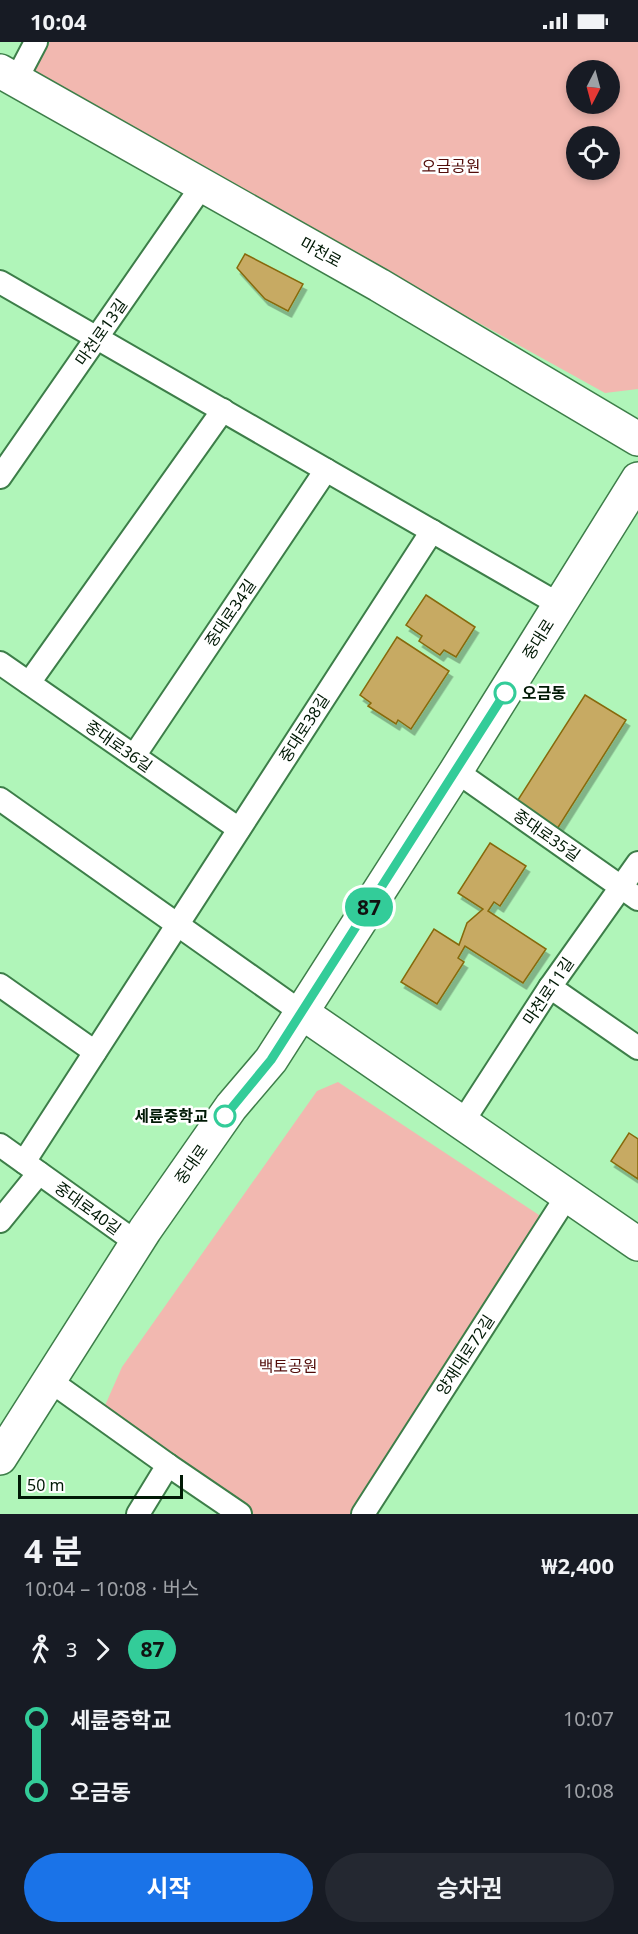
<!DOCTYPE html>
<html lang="ko">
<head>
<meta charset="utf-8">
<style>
  body { margin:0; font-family:"Noto Sans","Noto Sans KR",sans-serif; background:#242831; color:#f1f3f6; height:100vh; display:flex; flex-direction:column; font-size:22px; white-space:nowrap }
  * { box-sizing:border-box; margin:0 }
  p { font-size:20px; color:#9ea1a6 }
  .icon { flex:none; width:33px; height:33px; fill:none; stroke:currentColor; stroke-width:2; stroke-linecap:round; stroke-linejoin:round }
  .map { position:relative; height:1472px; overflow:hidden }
  .drawer { display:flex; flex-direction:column; background:#171b24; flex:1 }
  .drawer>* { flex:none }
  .badge { padding:0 12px; border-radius:20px; font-size:21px; line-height:39px }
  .needle { width:39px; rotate:186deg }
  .buttons { position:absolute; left:566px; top:18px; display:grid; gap:12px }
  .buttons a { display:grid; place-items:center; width:54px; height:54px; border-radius:50%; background:#171b24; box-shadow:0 3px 9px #0003; font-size:30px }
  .scale { position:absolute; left:18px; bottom:15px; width:165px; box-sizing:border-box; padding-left:6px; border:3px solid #001905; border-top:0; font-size:16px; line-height:21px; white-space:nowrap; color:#001905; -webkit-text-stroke:4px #fff; paint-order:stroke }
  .map>.badge { position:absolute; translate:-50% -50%; box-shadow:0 0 0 3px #fff }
  .legs { display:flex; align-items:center; gap:9px; height:66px; padding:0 24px; font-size:20px }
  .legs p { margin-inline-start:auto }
  .summary { display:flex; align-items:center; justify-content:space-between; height:102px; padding:0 24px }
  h1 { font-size:33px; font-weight:700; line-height:45px }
  .action { display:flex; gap:12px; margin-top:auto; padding:12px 24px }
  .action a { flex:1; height:69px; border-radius:36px; background:#1a73e8; color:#fff; font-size:24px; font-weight:700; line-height:69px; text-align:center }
  .action a+a { background:#242831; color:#f1f3f6 }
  ul { padding:0 24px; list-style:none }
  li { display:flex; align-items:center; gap:21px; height:72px; font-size:22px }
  li i { display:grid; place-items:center; width:9px; height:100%; margin:0 8px; background:currentColor }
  li i::after { content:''; width:15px; height:15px; margin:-8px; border:4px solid; border-radius:50%; background:#171b24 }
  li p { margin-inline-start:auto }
  li:first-child i { background:linear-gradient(#0000 50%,currentColor 0) }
  li:last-child i { background:linear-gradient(currentColor 50%,#0000 0) }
  .status { display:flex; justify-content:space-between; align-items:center; height:42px; padding:0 30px; background:#171b24; direction:ltr }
  .status svg { height:16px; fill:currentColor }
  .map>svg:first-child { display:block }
</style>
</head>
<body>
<div class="status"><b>10:04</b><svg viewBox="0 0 49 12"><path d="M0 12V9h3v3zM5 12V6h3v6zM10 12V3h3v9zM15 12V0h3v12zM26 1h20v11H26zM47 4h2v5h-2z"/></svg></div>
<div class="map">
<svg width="638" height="1472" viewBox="0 0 638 1472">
  <defs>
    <filter id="shadow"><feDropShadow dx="3.5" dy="6" stdDeviation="0" flood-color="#0004"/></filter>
  </defs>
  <rect width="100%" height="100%" fill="#b0f5b9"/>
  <!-- green -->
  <g fill="#f2b8b0" fill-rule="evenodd">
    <path d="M50 0H638V347L605 351 31 33ZM576 28H609V62H576ZM576 94H609V128H576Z"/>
    <polygon points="338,1040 545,1177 354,1472 254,1472 103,1368 122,1325 317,1049"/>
  </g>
  <!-- building -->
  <g fill="#c7aa63" stroke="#87690a" stroke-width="1.5" filter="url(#shadow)">
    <polygon points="245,212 303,242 288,269 265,257 237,226"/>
    <polygon points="426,553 475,585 456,615 444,608 440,613 419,599 422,594 406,583"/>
    <polygon points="397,595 449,629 411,687 398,678 396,682 368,664 371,661 360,653"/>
    <polygon points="585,653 626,678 557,787 516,761"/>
    <polygon points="490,801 526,824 500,864 494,860 488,869 546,907 523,941 465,904 458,916 464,920 437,962 401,940 434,887 459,903 467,881 483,867 458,851"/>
    <polygon points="629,1091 638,1097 638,1137 611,1119"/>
  </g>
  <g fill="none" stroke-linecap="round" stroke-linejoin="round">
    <!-- street casing -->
    <g stroke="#3d7e49" stroke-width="26">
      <g id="street">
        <polyline points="16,38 36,0"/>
        <polyline points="0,240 560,563"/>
        <polyline points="0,435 202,144"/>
        <polyline points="0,621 239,787"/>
        <polyline points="29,641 223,368"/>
        <polyline points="134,714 326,428"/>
        <polyline points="456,729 638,857"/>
        <polyline points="0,757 301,970"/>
        <polyline points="0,943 95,1010"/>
        <polyline points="550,945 638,1006"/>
        <polyline points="462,1081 550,945 638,821"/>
        <polyline points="0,1103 137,1201"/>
        <polyline points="24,1120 432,489"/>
        <polyline points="0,1179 39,1131"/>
        <polyline points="49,1338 168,1423 138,1472"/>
        <polyline points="168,1423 240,1472"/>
        <polyline points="363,1472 567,1154"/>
      </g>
    </g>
    <!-- secondary casing -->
    <g stroke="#3d7e49" stroke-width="36">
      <g id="secondary">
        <polyline points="0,29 379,243 638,397"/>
        <polyline points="301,970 638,1202"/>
        <polyline points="0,1416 145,1188 231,1065 271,1018 456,729 638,437"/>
      </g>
    </g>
    <!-- street -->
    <use href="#street" stroke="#fff" stroke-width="22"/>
    <!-- secondary -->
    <use href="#secondary" stroke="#fff" stroke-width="33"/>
  </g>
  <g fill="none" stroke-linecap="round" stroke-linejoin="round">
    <!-- line-1 casing -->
    <g stroke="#fff" stroke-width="14">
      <polyline id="line-1" points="225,1074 271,1018 505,651"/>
    </g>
    <!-- line-1 -->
    <use href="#line-1" stroke="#3c9" stroke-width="9"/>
  </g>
  <!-- markers -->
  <g fill="#fff" stroke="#3c9" stroke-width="3">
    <circle cx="505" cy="651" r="10"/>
    <circle cx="225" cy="1074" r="10"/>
  </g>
  <g text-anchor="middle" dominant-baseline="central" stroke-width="5" stroke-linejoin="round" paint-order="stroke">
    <!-- park labels -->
    <g font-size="16" fill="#520c09" stroke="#fff">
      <text x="451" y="124">오금공원</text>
      <text x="288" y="1324">백토공원</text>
    </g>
    <!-- street labels -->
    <g font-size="16" fill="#001905" stroke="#fff">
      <text transform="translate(321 210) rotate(29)">마천로</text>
      <text transform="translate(101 290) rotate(-55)">마천로13길</text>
      <text transform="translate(230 571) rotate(-56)">중대로34길</text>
      <text transform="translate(538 597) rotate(-58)">중대로</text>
      <text transform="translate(304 686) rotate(-57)">중대로38길</text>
      <text transform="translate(119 704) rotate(35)">중대로36길</text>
      <text transform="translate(547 793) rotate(35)">중대로35길</text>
      <text transform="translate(548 949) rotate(-56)">마천로11길</text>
      <text transform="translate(191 1122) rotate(-55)">중대로</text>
      <text transform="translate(88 1166) rotate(36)">중대로40길</text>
      <text transform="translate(465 1313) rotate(-57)">양재대로72길</text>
    </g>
    <!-- stop labels -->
    <g font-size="16" font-weight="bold" fill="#001905" stroke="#fff" text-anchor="start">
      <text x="522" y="651">오금동</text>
      <text x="208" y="1074" text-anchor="end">세륜중학교</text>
    </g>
  </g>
</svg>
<div class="buttons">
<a><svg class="needle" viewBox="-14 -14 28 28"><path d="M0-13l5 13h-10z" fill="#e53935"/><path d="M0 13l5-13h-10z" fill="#9ea1a6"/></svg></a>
<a><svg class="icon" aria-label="locate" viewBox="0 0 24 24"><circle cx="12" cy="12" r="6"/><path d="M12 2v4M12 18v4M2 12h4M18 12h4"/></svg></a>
</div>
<div class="scale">50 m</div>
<b class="badge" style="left:369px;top:865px;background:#3c9;color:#111">87</b>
</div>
<section class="drawer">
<div class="summary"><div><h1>4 분</h1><p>10:04 – 10:08 · 버스</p></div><b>₩2,400</b></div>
<div class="legs"><svg class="icon" aria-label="walk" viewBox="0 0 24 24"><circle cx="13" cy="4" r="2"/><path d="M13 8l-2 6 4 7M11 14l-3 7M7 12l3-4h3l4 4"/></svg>3<svg class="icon" aria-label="forward" viewBox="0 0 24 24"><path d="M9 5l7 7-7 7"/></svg><b class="badge" style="background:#3c9;color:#111">87</b></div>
<ul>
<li><i style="color:#3c9"></i><b>세륜중학교</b><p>10:07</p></li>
<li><i style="color:#3c9"></i><b>오금동</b><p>10:08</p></li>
</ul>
<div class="action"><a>시작</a><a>승차권</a></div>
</section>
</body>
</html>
